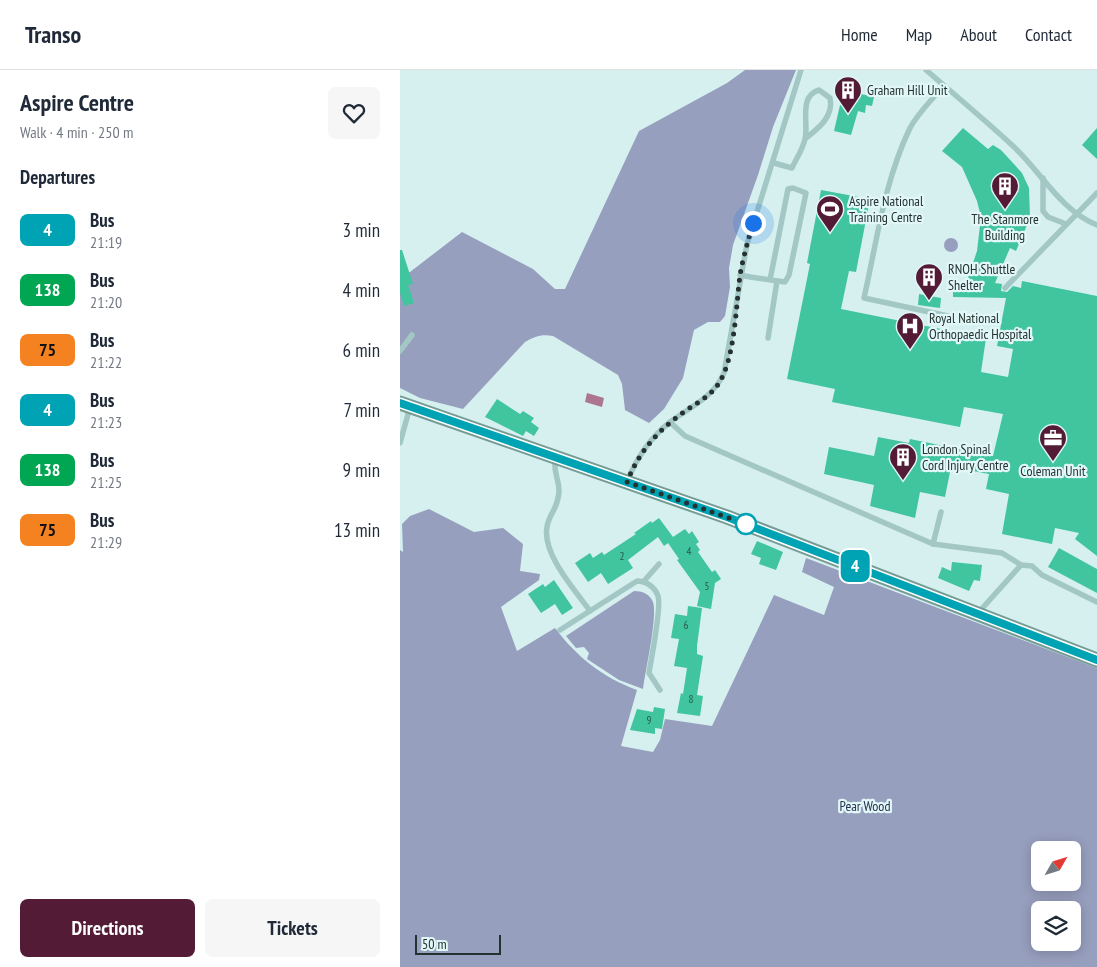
<!DOCTYPE html>
<html lang="en">
<head>
<meta charset="utf-8">
<style>
  body { margin:0; font-family:"PT Sans Narrow",sans-serif; background:#f6f6f7; color:#1f2937; height:100vh; display:flex; flex-direction:column; font-size:19px; white-space:nowrap }
  * { box-sizing:border-box; margin:0 }
  p { font-size:16px; color:#747a83 }
  .icon { flex:none; width:28px; height:28px; fill:none; stroke:currentColor; stroke-width:2; stroke-linecap:round; stroke-linejoin:round }
  .map { position:relative; flex:1; overflow:hidden }
  .drawer { display:flex; flex-direction:column; background:#fff; width:400px }
  .drawer>* { flex:none }
  .badge { padding:0 10px; border-radius:8px; font-size:18px; line-height:32px }
  .needle { width:32px; rotate:51deg }
  .tools { position:absolute; left:631px; top:771px; display:grid; gap:10px }
  .tools a { display:grid; place-items:center; width:50px; height:50px; border-radius:8px; background:#fff; box-shadow:0 2px 12px #0003; font-size:25px }
  .scale { position:absolute; left:15px; bottom:12px; width:86px; box-sizing:border-box; padding-left:5px; border:2px solid #25322f; border-top:0; font-size:14px; line-height:18px; white-space:nowrap; color:#25322f; -webkit-text-stroke:4px #e2f8f8; paint-order:stroke }
  .you { position:absolute; width:25px; height:25px; margin:-12px; border:4px solid #fff; border-radius:50%; background:#1a73e8; box-shadow:0 0 0 8px #1a73e833 }
  .map>.badge { position:absolute; translate:-50% -50%; box-shadow:0 0 0 2px #fff }
  h2 { padding:0 20px; font-size:19px; line-height:45px }
  .round { display:grid; place-items:center; flex:none; width:52px; height:52px; border-radius:8px; background:#f6f6f7 }
  .head { display:flex; align-items:center; justify-content:space-between; height:85px; padding:0 20px }
  h1 { font-size:24px; font-weight:600; line-height:38px }
  .button { display:flex; gap:10px; margin-top:auto; padding:10px 20px }
  .button a { flex:1; height:58px; border-radius:8px; background:#531b35; color:#fff; font-size:20px; font-weight:600; line-height:58px; text-align:center }
  .button a+a { background:#f6f6f7; color:#1f2937 }
  ul { padding:0; list-style:none }
  li { display:flex; align-items:center; gap:15px; height:60px; padding:0 20px }
  li div { flex:1 }
  li b { display:block; font-size:19px }
  li em { font-style:normal }
  li .badge { min-width:55px; font-weight:700; text-align:center }
  header { display:flex; align-items:center; gap:30px; box-sizing:border-box; height:70px; padding:0 25px; background:#fff; border-bottom:1px solid #e0e1e3 }
  header strong { font-size:24px }
  nav { display:flex; gap:28px; margin-inline-start:auto; font-size:18px }
  main { display:flex; flex:1; min-height:0 }
  .map>svg:first-child { display:block }
</style>
</head>
<body>
<header>
<strong>Transo</strong>
<nav><a>Home</a><a>Map</a><a>About</a><a>Contact</a></nav>
</header>
<main>
<section class="drawer">
<div class="head"><div><h1>Aspire Centre</h1><p>Walk · 4 min · 250 m</p></div><a class="round"><svg class="icon" aria-label="heart" viewBox="0 0 24 24"><path d="M12 20l-8-8c-3-5 5-10 8-4 3-6 11-1 8 4z"/></svg></a></div>
<h2>Departures</h2>
<ul>
<li><span class="badge" style="background:#00a3b4;color:#fff">4</span><div><b>Bus</b><p>21:19</p></div><em>3 min</em></li>
<li><span class="badge" style="background:#00a651;color:#fff">138</span><div><b>Bus</b><p>21:20</p></div><em>4 min</em></li>
<li><span class="badge" style="background:#f58220;color:#111">75</span><div><b>Bus</b><p>21:22</p></div><em>6 min</em></li>
<li><span class="badge" style="background:#00a3b4;color:#fff">4</span><div><b>Bus</b><p>21:23</p></div><em>7 min</em></li>
<li><span class="badge" style="background:#00a651;color:#fff">138</span><div><b>Bus</b><p>21:25</p></div><em>9 min</em></li>
<li><span class="badge" style="background:#f58220;color:#111">75</span><div><b>Bus</b><p>21:29</p></div><em>13 min</em></li>
</ul>
<div class="button"><a>Directions</a><a>Tickets</a></div>
</section>
<div class="map">
<svg width="697" height="897" viewBox="0 0 697 897">
  <rect width="100%" height="100%" fill="#d6f0f0"/>
  <!-- green -->
  <g fill="#979fbe" fill-rule="evenodd">
    <path d="M345 0H396L373 57 358 105 333 175 329 198 330 217 325 246 320 252H308L294 260 283 308 264 339 249 353 225 340 222 314 218 305 153 266C142 264 135 266 125 272L63 339 20 328 0 318V207L10 202 62 162 133 199 155 219H165L239 61 327 13Z"/>
    <circle cx="551" cy="175" r="7"/>
    <path d="M29 439 74 462 103 458 123 474 120 501 140 504 139 510 101 537 117 581 155 558C177 587 202 607 237 620L221 676 253 682 260 670 265 649 312 656 374 525 424 545 434 517 402 502 406 488 697 598V897H0V480L3 482 2 454 10 446ZM640 780H672V812H640ZM640 840H672V872H640Z"/>
    <path d="M234 521C242 521 250 524 253 532 258 546 245 602 243 619L219 610 187 589 189 583 184 577 176 578 166 566Z"/>
  </g>
  <!-- water -->
  <polygon fill="#ac7691" points="187,323 204,328 202,337 185,332"/>
  <!-- building -->
  <g fill="#40c59e">
    <polygon points="448,21 474,27 472,36 466,35 465,43 458,41 451,65 434,61 440,35 445,36"/>
    <polygon points="563,58 588,79 593,75 601,80 622,103 629,118 630,148 616,181 610,178 595,213 602,214 601,221 607,222 613,216 621,218 622,211 697,226 697,486 675,469 679,463 655,458 652,474 602,464 609,424 586,419 589,404 551,397 545,427 520,422 515,448 470,436 474,415 424,404 429,377 474,386 478,367 509,373 510,369 593,386 603,344 564,337 560,357 432,332 435,319 387,309 410,194 407,193 421,120 470,129 456,202 449,201 441,239 586,268 581,302 608,307 613,279 597,276 606,228 553,227 553,213 566,214 577,181 581,147 577,131 562,97 542,81"/>
    <polygon points="697,58 697,89 682,75"/>
    <polygon points="0,180 2,180 13,214 8,215 14,233 4,236 0,223"/>
    <polygon points="519,224 541,228 540,238 518,235"/>
    <polygon points="97,329 120,344 123,341 134,348 131,352 139,358 134,366 126,361 123,366 85,347"/>
    <polygon points="259,448 273,467 285,459 289,464 292,461 299,472 296,474 300,480 298,482 312,502 315,500 321,509 315,513 311,539 297,536 300,522 277,490 279,489 268,473 264,476 258,467 228,490 233,498 208,514 201,503 188,512 175,493 190,483 193,488 202,482 204,485 236,464 234,463 251,451 252,453"/>
    <polygon points="357,471 383,482 376,500 359,494 361,488 351,484"/>
    <polygon points="659,478 697,499 697,523 648,497"/>
    <polygon points="552,492 582,495 580,511 574,510 569,521 538,508 542,497 551,501"/>
    <polygon points="154,510 173,538 162,545 155,534 141,543 128,524 143,514 145,517"/>
    <polygon points="288,536 302,538 297,576 297,584 303,586 297,625 303,626 300,646 277,643 281,623 283,624 287,598 274,596 279,569 271,568 275,544 287,546"/>
    <polygon points="254,637 265,639 262,659 255,658 255,664 230,660 237,639 253,642"/>
  </g>
  <g fill="none" stroke-linecap="round" stroke-linejoin="round">
    <!-- lane -->
    <g stroke="#a3c7c5" stroke-width="5.5">
      <path d="M526 0C555 25 585 50 613 76 641 102 661 141 697 155"/>
      <path d="M543 16C532 30 518 43 510 58 484 112 477 171 464 228L548 246"/>
      <path d="M374 93 392 98C396 89 403 79 405 69 409 54 398 26 419 20L430 28C434 46 419 58 406 68"/>
      <polyline points="643,108 643,141 648,147 666,154"/>
      <path d="M340 205C355 208 370 210 385 212L389 205 406 123 393 118 388 119 370 210"/>
      <polyline points="605,218 697,123"/>
      <polyline points="368,268 377,211"/>
      <polyline points="0,281 12,265"/>
      <polyline points="270,352 285,366 533,474 602,483 621,495 632,496 642,505 697,532"/>
      <polyline points="0,373 10,337"/>
      <path d="M155 387C153 402 159 409 159 421 158 440 149 443 147 457 142 484 175 520 190 541"/>
      <path d="M227 412C236 389 250 368 270 352 290 337 313 328 324 303L347 174 401 0"/>
      <polyline points="533,474 541,442"/>
      <polyline points="244,511 259,494"/>
      <polyline points="578,543 621,495"/>
      <path d="M160 560 237 511C246 511 255 517 258 526 262 537 251 589 249 603L260 620"/>
    </g>
    <!-- secondary -->
    <polyline stroke="#749b94" stroke-width="15" points="0,333 327,447 697,590"/>
  </g>
  <g fill="none" stroke-linecap="round" stroke-linejoin="round">
    <!-- line casing -->
    <g stroke="#fff" stroke-width="11">
      <polyline id="line" points="0,333 327,447 697,590"/>
    </g>
    <!-- line -->
    <use href="#line" stroke="#00a3b4" stroke-width="8"/>
    <!-- walk -->
    <path stroke="#25322f" stroke-width="5" stroke-dasharray="0 9" d="M346 454 227 412C239 382 257 361 284 342 296 333 310 327 319 313 335 288 336 236 340 205 343 188 348 171 353 153"/>
  </g>
  <!-- icons -->
  <defs>
    <g id="building-pin" transform="scale(1.4375)"><path d="M0 17L-7.5 6A9.5 9.5 0 1 1 7.5 6Z" fill="#531b35" stroke="#e2f8f8"/><path d="M-4-6H4V6H1V3H-1V6H-4ZM-2.5-4.3h1.7v1.8h-1.7ZM.8-4.3h1.7v1.8H.8ZM-2.5-1h1.7V.8h-1.7ZM.8-1h1.7V.8H.8Z" fill="#fff"/></g>
    <g id="stadium-pin" transform="scale(1.4375)"><path d="M0 17L-7.5 6A9.5 9.5 0 1 1 7.5 6Z" fill="#531b35" stroke="#e2f8f8"/><path d="M0-5a6.5 5 0 1 0 0 10a6.5 5 0 1 0 0-10ZM-3.5-1.8h7v3.6h-7Z" fill="#fff"/></g>
    <g id="hospital-pin" transform="scale(1.4375)"><path d="M0 17L-7.5 6A9.5 9.5 0 1 1 7.5 6Z" fill="#531b35" stroke="#e2f8f8"/><path d="M-5-5h3v3.5h4V-5h3V5h-3V1.5h-4V5h-3Z" fill="#fff"/></g>
    <g id="office-pin" transform="scale(1.4375)"><path d="M0 17L-7.5 6A9.5 9.5 0 1 1 7.5 6Z" fill="#531b35" stroke="#e2f8f8"/><path d="M-6-3h4V-5.5h4V-3h4V5H-6ZM-1-4.5V-3h2v-1.5ZM-6 0V1H6V0Z" fill="#fff"/></g>
  </defs>
  <g fill-rule="evenodd">
    <use href="#building-pin" x="448" y="20"/>
    <use href="#building-pin" x="605" y="116"/>
    <use href="#stadium-pin" x="430" y="139"/>
    <use href="#building-pin" x="529" y="207"/>
    <use href="#hospital-pin" x="510" y="256"/>
    <use href="#office-pin" x="653" y="368"/>
    <use href="#building-pin" x="503" y="387"/>
  </g>
  <!-- markers -->
  <circle fill="#fff" stroke="#00a3b4" stroke-width="2.5" cx="346" cy="454" r="10"/>
  <g text-anchor="middle" dominant-baseline="central" stroke-width="4.5" stroke-linejoin="round" paint-order="stroke">
    <!-- number labels -->
    <g font-size="11" fill="#2c574b">
      <text x="289" y="481">4</text>
      <text x="222" y="486">2</text>
      <text x="307" y="516">5</text>
      <text x="286" y="555">6</text>
      <text x="291" y="629">8</text>
      <text x="249" y="650">9</text>
    </g>
    <!-- poi labels -->
    <g font-size="14" fill="#25322f" stroke="#e2f8f8" text-anchor="start">
      <text x="467" y="20">Graham Hill Unit</text>
      <text x="449" y="131">Aspire National<tspan x="449" dy="16">Training Centre</tspan></text>
      <text x="605" y="149" text-anchor="middle">The Stanmore<tspan x="605" dy="16">Building</tspan></text>
      <text x="548" y="199">RNOH Shuttle<tspan x="548" dy="16">Shelter</tspan></text>
      <text x="529" y="248">Royal National<tspan x="529" dy="16">Orthopaedic Hospital</tspan></text>
      <text x="522" y="379">London Spinal<tspan x="522" dy="16">Cord Injury Centre</tspan></text>
      <text x="653" y="401" text-anchor="middle">Coleman Unit</text>
    </g>
    <!-- park labels -->
    <g font-size="14" fill="#293050" stroke="#e2f8f8">
      <text x="465" y="736">Pear Wood</text>
    </g>
  </g>
</svg>
<div class="tools">
<a><svg class="needle" viewBox="-14 -14 28 28"><path d="M0-13l5 13h-10z" fill="#e53935"/><path d="M0 13l5-13h-10z" fill="#747a83"/></svg></a>
<a><svg class="icon" aria-label="layers" viewBox="0 0 24 24"><path d="M12 4l9 5-9 5-9-5zM3 14l9 5 9-5"/></svg></a>
</div>
<div class="scale">50 m</div>
<div class="you" style="left:353px;top:153px"></div>
<b class="badge" style="left:455px;top:496px;background:#00a3b4;color:#fff">4</b>
</div>
</main>
</body>
</html>
